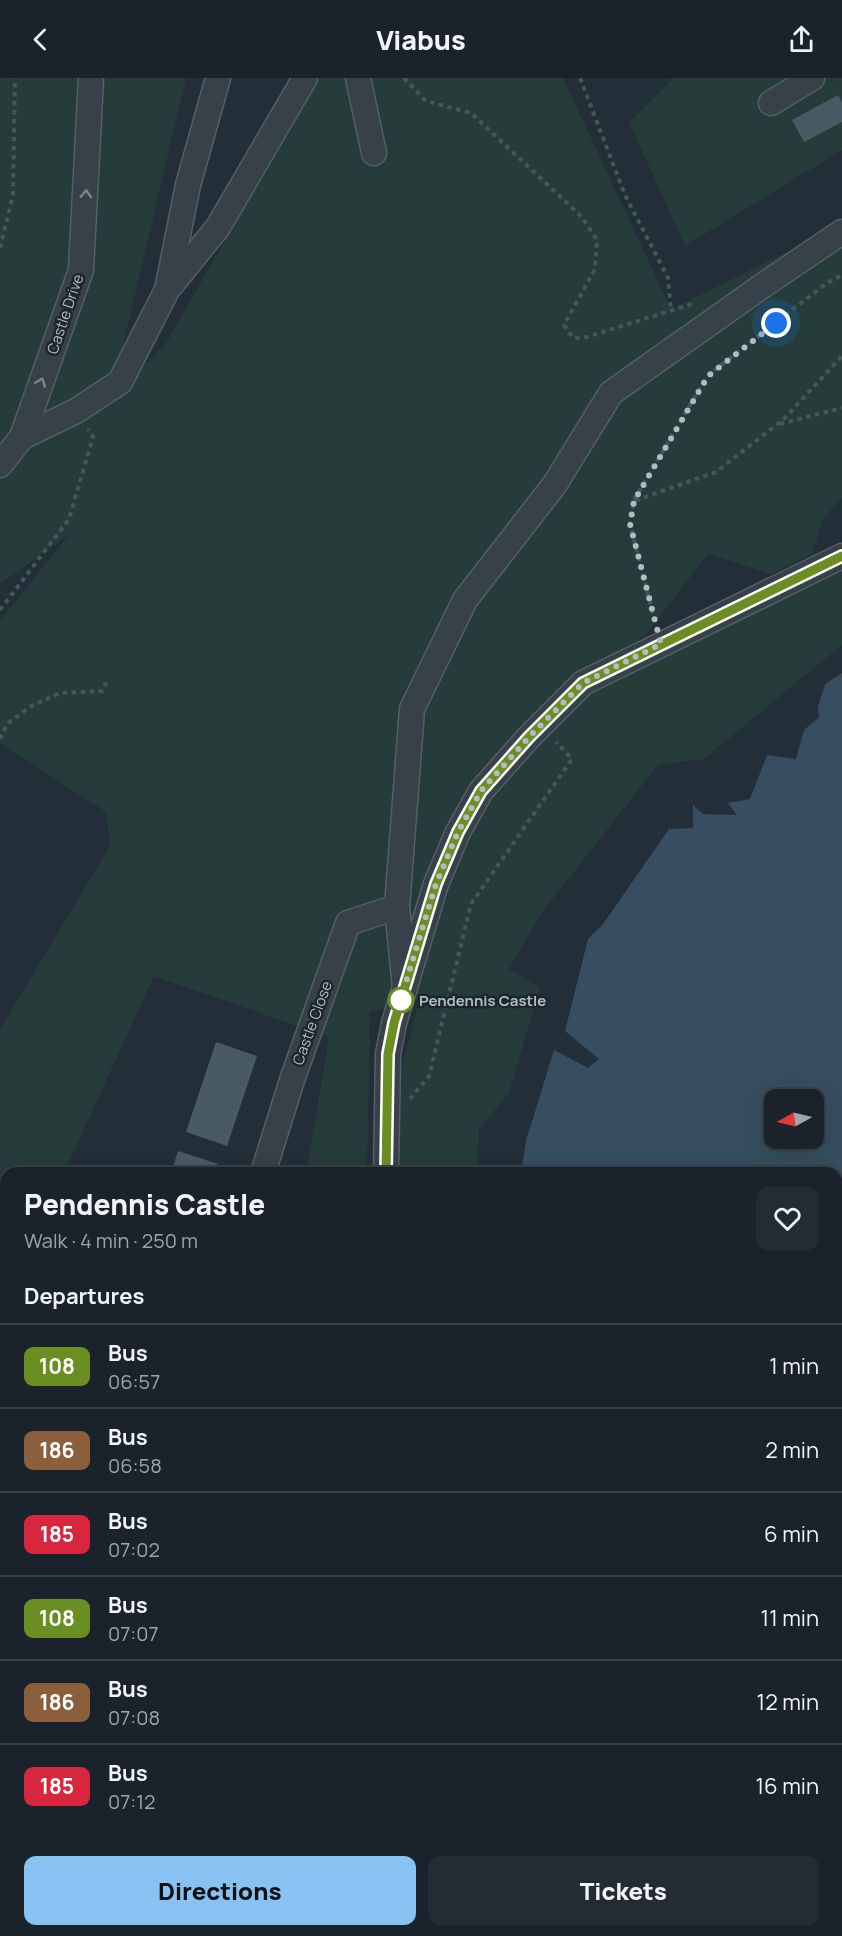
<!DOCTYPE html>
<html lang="en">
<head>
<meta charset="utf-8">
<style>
  body { margin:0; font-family:Manrope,sans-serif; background:#232b33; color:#f1f3f6; height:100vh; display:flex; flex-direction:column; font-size:22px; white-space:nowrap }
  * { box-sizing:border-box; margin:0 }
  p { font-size:20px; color:#9fa4a9 }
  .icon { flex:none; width:33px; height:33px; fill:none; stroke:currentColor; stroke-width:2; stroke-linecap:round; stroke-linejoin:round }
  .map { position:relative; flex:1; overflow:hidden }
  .details { position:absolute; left:0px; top:1089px; width:843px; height:770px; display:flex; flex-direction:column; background:#1a232b; border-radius:18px 18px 0 0; box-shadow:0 6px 24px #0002,0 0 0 2px #384047 }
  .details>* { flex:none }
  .badge { padding:0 12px; border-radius:9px; font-size:21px; line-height:39px }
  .needle { width:39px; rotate:262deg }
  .fabs { position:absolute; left:764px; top:1011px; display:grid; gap:12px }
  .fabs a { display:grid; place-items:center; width:60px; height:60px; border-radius:12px; background:#1a232b; box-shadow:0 6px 24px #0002,0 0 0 2px #384047; font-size:30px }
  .you { position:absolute; width:30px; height:30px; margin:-15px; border:4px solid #fff; border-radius:50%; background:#1a73e8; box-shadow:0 0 0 9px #1a73e833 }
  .map>.badge { position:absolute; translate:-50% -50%; box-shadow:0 0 0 3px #fff }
  h2 { padding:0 24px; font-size:22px; line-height:54px }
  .round { display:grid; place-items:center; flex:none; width:63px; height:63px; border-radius:12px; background:#232b33 }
  .summary { display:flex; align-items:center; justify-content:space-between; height:102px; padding:0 24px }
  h1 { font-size:28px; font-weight:800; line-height:45px }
  .cta { display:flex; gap:12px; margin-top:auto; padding:12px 24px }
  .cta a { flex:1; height:69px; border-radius:12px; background:#88c2f3; color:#111; font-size:24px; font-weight:800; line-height:69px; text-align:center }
  .cta a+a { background:#232b33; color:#f1f3f6 }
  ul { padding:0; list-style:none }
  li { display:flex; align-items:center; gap:18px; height:84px; padding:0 24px; border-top:2px solid #384047 }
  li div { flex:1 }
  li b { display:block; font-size:22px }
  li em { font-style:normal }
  li .badge { min-width:66px; font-weight:700; text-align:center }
  header { display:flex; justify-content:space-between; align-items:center; height:78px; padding:0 24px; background:#1a232b; font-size:27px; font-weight:800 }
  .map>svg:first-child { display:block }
</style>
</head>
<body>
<header><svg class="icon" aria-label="back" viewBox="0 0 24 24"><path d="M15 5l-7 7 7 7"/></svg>Viabus<svg class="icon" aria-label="share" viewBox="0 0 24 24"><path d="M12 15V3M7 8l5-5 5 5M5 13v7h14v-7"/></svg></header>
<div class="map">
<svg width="842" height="1858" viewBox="0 0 842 1858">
  <rect width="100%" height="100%" fill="#222f39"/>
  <!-- green -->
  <g fill="#253c3a">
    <polygon points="0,0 186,0 126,255 107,326 165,267 318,0 563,0 671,231 842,147 842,420 822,442 813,475 772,496 708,476 648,554 586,602 787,504 790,519 842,493 842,567 704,681 658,687 543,833 509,891 540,910 509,1015 479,1051 477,1095 398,1095 398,1066 386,1050 420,919 370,934 367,1095 306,1095 329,959 154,898 64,1095 6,1095 6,1189 0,1181 0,952 110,768 106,734 0,665 0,542 70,456 0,506"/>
    <polygon points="673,0 842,0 842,72 685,168 629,44"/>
    <polygon points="3,1219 6,1223 6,1444 0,1463 0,1220"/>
    <polygon points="579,1853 609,1853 610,1858 581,1858"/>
  </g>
  <!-- water -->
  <path fill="#364e5f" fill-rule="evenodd" d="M842 595V1858H645L644 1853 837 1852V1095H521L526 1063 554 972 588 990 599 981 565 953 588 861 603 846 669 751 693 750V727L703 736 737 737 728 725 750 721 767 677 796 681 804 652 819 639 818 629 825 606ZM774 1022H813V1060H774Z"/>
  <!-- building -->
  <g fill="#4a5a64">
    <polygon points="838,17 842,24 842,44 804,64 792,42"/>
    <polygon points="216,964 257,978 227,1068 186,1054"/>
    <polygon points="178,1073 218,1086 215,1095 171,1095"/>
    <polygon points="6,1655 6,1670 1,1668"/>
    <polygon points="0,1691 6,1693 6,1705 0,1720"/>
    <polygon points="56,1852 107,1852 107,1853 93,1858 58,1858"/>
    <rect x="280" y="1852" width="37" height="6"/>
    <polygon points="400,1852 438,1852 439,1858 400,1858"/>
  </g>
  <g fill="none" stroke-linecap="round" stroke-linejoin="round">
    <!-- minor casing -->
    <g stroke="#545f67" stroke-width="27">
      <g id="minor">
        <polyline points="358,0 374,75"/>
        <polyline points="771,25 812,0"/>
        <polyline points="168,207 188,107 218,0"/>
        <polyline points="22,359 76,333 120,304 167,212 218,149 305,0"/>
        <polyline points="0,387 22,359 81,192 91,0"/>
        <polyline points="405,910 397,829 412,631 465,522 555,406 611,315 765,206 842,154"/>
        <polyline points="263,1095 292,1002 348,845 397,829"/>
        <polyline points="386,1095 388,976 394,945 436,806 458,754 481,713 529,659 583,605 842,478"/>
        <polyline points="0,1781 6,1774"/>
        <polyline points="554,1852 556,1858"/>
        <polyline points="130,1858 143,1852"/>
        <polyline points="354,1858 354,1852"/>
      </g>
    </g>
    <!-- path -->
    <g stroke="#445857" stroke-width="4" stroke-dasharray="4.5 4.5" stroke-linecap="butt">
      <polyline points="404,0 426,23 471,35 582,139 597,162 595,191 564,247 573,260 587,259 695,225"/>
      <polyline points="580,0 625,117 668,200 671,231"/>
      <polyline points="0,170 13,117 15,0"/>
      <polyline points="780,346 842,330"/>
      <polyline points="634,422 707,298 827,205 842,197"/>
      <polyline points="0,532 69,441 93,359 88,351"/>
      <polyline points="655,544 630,446 634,423 716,394 784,341 842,278"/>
      <polyline points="0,661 7,646 31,628 60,615 103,613 107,602"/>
      <polyline points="410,1021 429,998 471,826 572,681 556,664"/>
      <polyline points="0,1194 6,1203"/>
    </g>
    <!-- minor -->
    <use href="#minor" stroke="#364149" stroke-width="24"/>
  </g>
  <!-- one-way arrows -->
  <defs><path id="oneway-chevron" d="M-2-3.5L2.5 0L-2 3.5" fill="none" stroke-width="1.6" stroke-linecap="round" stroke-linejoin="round" transform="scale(1.5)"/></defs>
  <g stroke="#7a858d">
    <use href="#oneway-chevron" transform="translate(86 116) rotate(-87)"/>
    <use href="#oneway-chevron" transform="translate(41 304) rotate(-70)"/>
  </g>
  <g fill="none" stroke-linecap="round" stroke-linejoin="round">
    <!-- line casing -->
    <g stroke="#fff" stroke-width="14">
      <polyline id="line" points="386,1095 388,976 394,945 436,806 458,754 481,713 529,659 583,605 842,478"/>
    </g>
    <!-- line -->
    <use href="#line" stroke="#6b8e23" stroke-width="9"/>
    <!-- walk -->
    <polyline stroke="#b1bcc5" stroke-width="6" stroke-dasharray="0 10.8" points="401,922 399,927 436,806 458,754 481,713 529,659 583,605 661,566 630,446 634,423 708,298 776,245"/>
  </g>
  <!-- markers -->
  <circle fill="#fff" stroke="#6b8e23" stroke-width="3" cx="401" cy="922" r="12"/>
  <g text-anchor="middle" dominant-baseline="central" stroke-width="5" stroke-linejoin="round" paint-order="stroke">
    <!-- street labels -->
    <g font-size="15" fill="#b1bcc5" stroke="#1b262e">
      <text transform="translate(65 236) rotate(-71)">Castle Drive</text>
      <text transform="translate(312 945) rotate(-70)">Castle Close</text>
    </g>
    <!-- stop labels -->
    <g font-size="15" font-weight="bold" fill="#b1bcc5" stroke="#1b262e" text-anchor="start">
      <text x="419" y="922">Pendennis Castle</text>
    </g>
  </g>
</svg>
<div class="fabs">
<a><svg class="needle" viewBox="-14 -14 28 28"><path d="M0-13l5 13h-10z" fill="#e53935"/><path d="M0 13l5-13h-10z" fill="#9fa4a9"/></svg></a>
</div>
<div class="you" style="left:776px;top:245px"></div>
<section class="details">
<div class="summary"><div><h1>Pendennis Castle</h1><p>Walk · 4 min · 250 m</p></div><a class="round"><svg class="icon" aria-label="heart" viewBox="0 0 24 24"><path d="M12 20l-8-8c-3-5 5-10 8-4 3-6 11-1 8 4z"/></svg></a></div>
<h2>Departures</h2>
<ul>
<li><span class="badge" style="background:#6b8e23;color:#fff">108</span><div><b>Bus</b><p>06:57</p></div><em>1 min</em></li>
<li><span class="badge" style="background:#8b5e3c;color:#fff">186</span><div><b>Bus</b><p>06:58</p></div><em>2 min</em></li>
<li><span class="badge" style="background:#d7263d;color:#fff">185</span><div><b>Bus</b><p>07:02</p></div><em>6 min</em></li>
<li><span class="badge" style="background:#6b8e23;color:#fff">108</span><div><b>Bus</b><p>07:07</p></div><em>11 min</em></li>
<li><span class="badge" style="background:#8b5e3c;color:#fff">186</span><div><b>Bus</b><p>07:08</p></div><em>12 min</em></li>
<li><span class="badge" style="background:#d7263d;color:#fff">185</span><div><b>Bus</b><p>07:12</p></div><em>16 min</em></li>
</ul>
<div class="cta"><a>Directions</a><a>Tickets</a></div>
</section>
</div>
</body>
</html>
